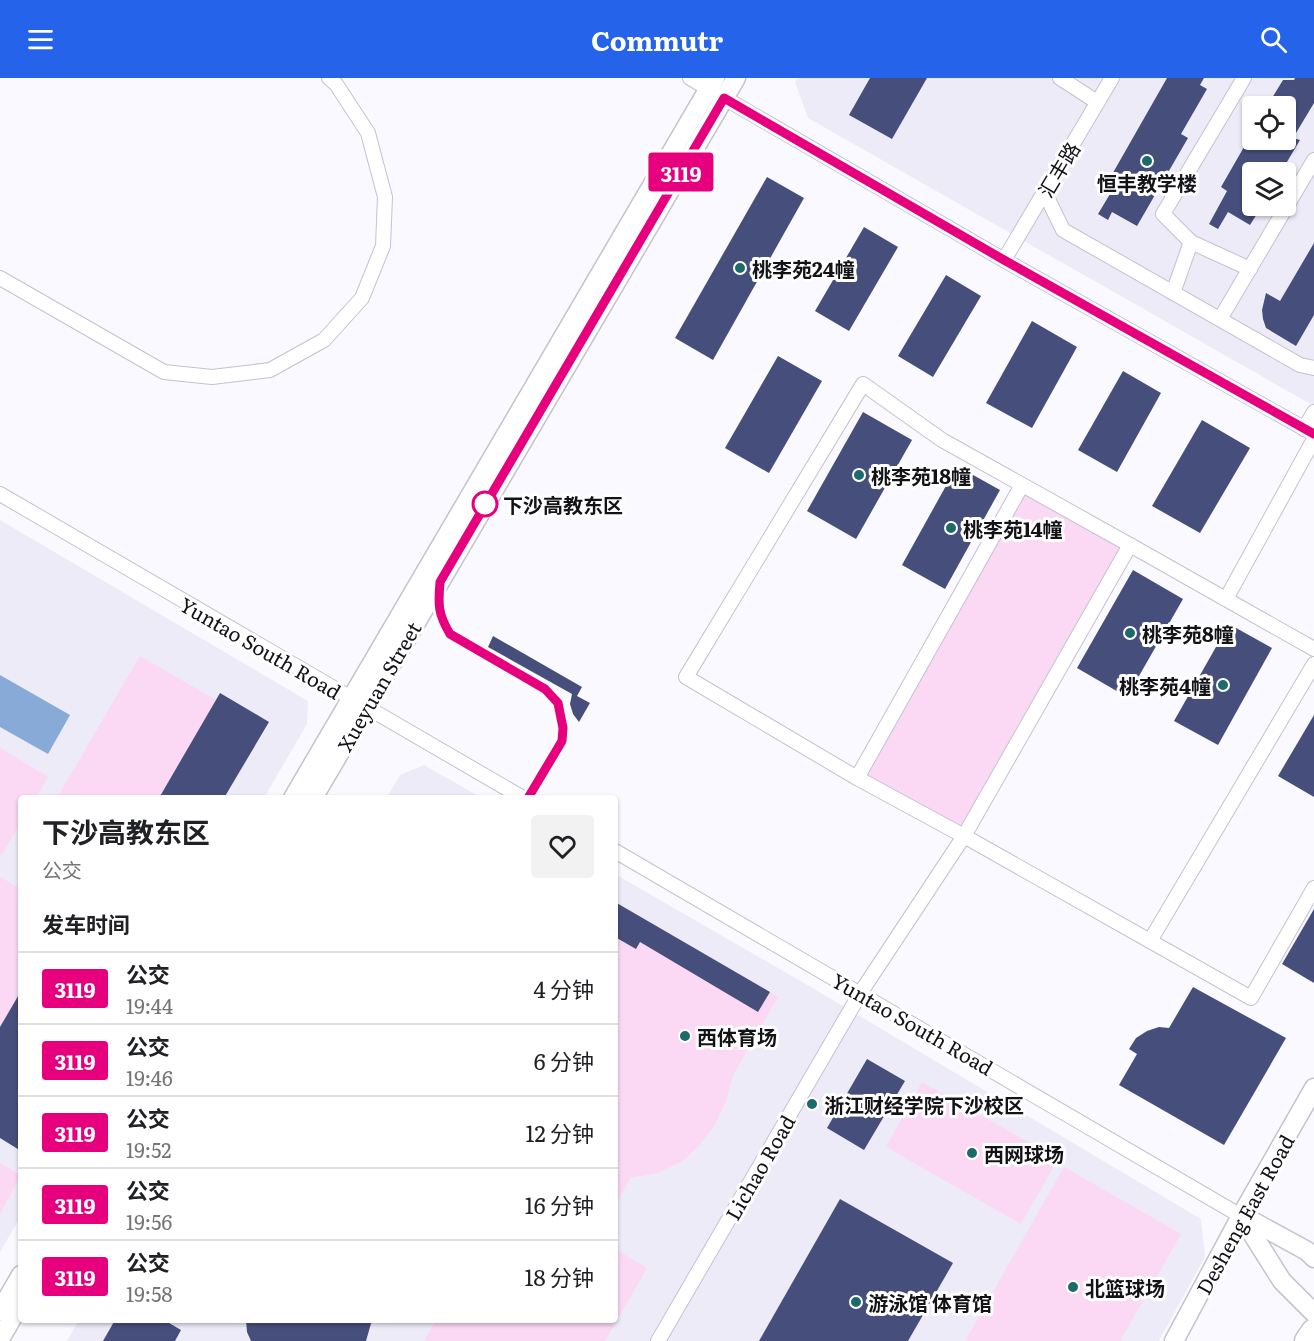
<!DOCTYPE html>
<html lang="zh">
<head>
<meta charset="utf-8">
<style>
  body { margin:0; font-family:Literata,"Noto Sans SC",serif; background:#f2f2f2; color:#202124; height:100vh; display:flex; flex-direction:column; font-size:22px; white-space:nowrap }
  * { box-sizing:border-box; margin:0 }
  p { font-size:20px; color:#757577 }
  .icon { flex:none; width:33px; height:33px; fill:none; stroke:currentColor; stroke-width:2; stroke-linecap:round; stroke-linejoin:round }
  .map { position:relative; flex:1; overflow:hidden }
  .sheet { position:absolute; left:18px; top:717px; width:600px; height:528px; display:flex; flex-direction:column; background:#fff; border-radius:6px; box-shadow:0 2px 4px #0004 }
  .sheet>* { flex:none }
  .badge { padding:0 12px; border-radius:4px; font-size:21px; line-height:39px }
  .controls { position:absolute; left:1242px; top:18px; display:grid; gap:12px }
  .controls a { display:grid; place-items:center; width:54px; height:54px; border-radius:6px; background:#fff; box-shadow:0 2px 4px #0004; font-size:30px }
  .map>.badge { position:absolute; translate:-50% -50%; box-shadow:0 0 0 3px #fff }
  h2 { padding:0 24px; font-size:22px; line-height:54px }
  .round { display:grid; place-items:center; flex:none; width:63px; height:63px; border-radius:6px; background:#f2f2f2 }
  .head { display:flex; align-items:center; justify-content:space-between; height:102px; padding:0 24px }
  h1 { font-size:28px; font-weight:700; line-height:45px }
  ul { padding:0; list-style:none }
  li { display:flex; align-items:center; gap:18px; height:72px; padding:0 24px; border-top:2px solid #e0e0e0 }
  li div { flex:1 }
  li b { display:block; font-size:22px }
  li em { font-style:normal }
  li .badge { min-width:66px; font-weight:700; text-align:center }
  header { display:flex; justify-content:space-between; align-items:center; height:78px; padding:0 24px; background:#2563eb; color:#fff; font-size:27px; font-weight:700 }
  .map>svg:first-child { display:block }
</style>
</head>
<body>
<header><svg class="icon" aria-label="menu" viewBox="0 0 24 24"><path d="M4 6h16M4 12h16M4 18h16"/></svg>Commutr<svg class="icon" aria-label="search" viewBox="0 0 24 24"><circle cx="10" cy="10" r="6"/><path d="M15 15l6 6"/></svg></header>
<div class="map">
<svg width="1314" height="1263" viewBox="0 0 1314 1263">
  <rect width="100%" height="100%" fill="#faf9ff"/>
  <!-- built -->
  <g fill="#edebf7" fill-rule="evenodd">
    <path d="M797 0H1314V328L808 40 795 4ZM1252 28H1286V62H1252ZM1252 94H1286V128H1252Z"/>
    <polygon points="0,442 308,623 307,646 264,720 21,720 21,1138 0,1174"/>
    <polygon points="424,687 482,720 386,720 400,697"/>
    <polygon points="615,796 816,912 1201,1141 1205,1179 1159,1263 67,1263 79,1242 615,1242"/>
  </g>
  <!-- green -->
  <g fill="#fbd8f3">
    <polygon points="1025,416 1122,471 964,752 867,697"/>
    <polygon points="140,578 216,622 159,720 57,720"/>
    <polygon points="0,670 48,699 36,720 21,720 21,744 2,777 0,776"/>
    <polygon points="0,799 21,811 21,913 0,949"/>
    <polygon points="615,824 778,919 733,997 726,1023 716,1045 699,1068 681,1084 657,1095 630,1100 615,1128"/>
    <polygon points="922,1004 1058,1081 1021,1146 886,1069"/>
    <polygon points="0,1085 21,1097 0,1136"/>
    <polygon points="1064,1089 1181,1156 1120,1263 965,1263"/>
    <polygon points="615,1171 647,1190 605,1263 424,1263 436,1242 615,1242"/>
  </g>
  <!-- water -->
  <polygon fill="#87aad6" points="0,597 70,637 48,676 0,649"/>
  <!-- building -->
  <g fill="#464f7c">
    <polygon points="870,0 927,0 892,61 849,37"/>
    <polygon points="1167,0 1204,0 1200,7 1207,11 1181,56 1188,60 1137,148 1112,134 1108,142 1098,136 1113,111 1106,107"/>
    <polygon points="1295,0 1314,0 1314,25 1293,60 1300,62 1281,94 1252,94 1252,128 1262,128 1250,147 1228,134 1218,151 1209,146 1227,113 1221,109 1248,62 1286,62 1286,28 1267,28 1283,2 1294,2"/>
    <polygon points="767,99 804,120 713,282 675,260"/>
    <polygon points="864,149 898,169 849,253 815,233"/>
    <polygon points="1314,165 1314,237 1296,268 1266,250 1263,241 1262,232 1266,215 1280,223"/>
    <polygon points="946,197 981,218 933,299 898,278"/>
    <polygon points="1032,243 1077,269 1032,350 986,325"/>
    <polygon points="778,278 822,303 769,395 725,370"/>
    <polygon points="1123,293 1161,315 1117,394 1078,372"/>
    <polygon points="863,334 912,362 856,461 807,433"/>
    <polygon points="1202,342 1250,370 1200,455 1152,428"/>
    <polygon points="957,388 1000,412 945,511 902,487"/>
    <polygon points="1133,492 1183,521 1127,619 1077,590"/>
    <polygon points="1229,546 1272,570 1218,667 1174,643"/>
    <polygon points="493,558 582,609 577,618 590,625 579,644 573,636 570,626 572,616 488,569"/>
    <polygon points="220,615 269,644 224,720 159,720"/>
    <polygon points="1314,637 1314,719 1278,698"/>
    <polygon points="615,824 770,914 758,934 640,864 636,871 615,859"/>
    <polygon points="1314,831 1314,905 1282,886"/>
    <polygon points="1193,909 1286,960 1224,1067 1119,1007 1137,976 1129,971 1136,960 1147,953 1159,949 1169,950"/>
    <polygon points="21,913 21,1073 0,1060 0,949"/>
    <polygon points="867,981 905,1003 864,1072 827,1050"/>
    <polygon points="840,1121 953,1185 908,1263 759,1263"/>
    <polygon points="115,1242 164,1242 181,1252 175,1263 103,1263"/>
    <polygon points="246,1242 372,1242 366,1263 251,1263 247,1254"/>
  </g>
  <g fill="none" stroke-linecap="round" stroke-linejoin="round">
    <!-- street casing -->
    <g stroke="#c4c2d0" stroke-width="16">
      <g id="street">
        <polyline points="690,0 1004,182 1314,356"/>
        <polyline points="1060,0 1097,24"/>
        <polyline points="1044,113 1063,152 1300,287 1314,290"/>
        <polyline points="1191,164 1250,191"/>
        <polyline points="1004,182 1112,0"/>
        <polyline points="0,200 164,294 212,299 270,292 324,262 362,220 383,168 385,119 368,55 336,6 329,0"/>
        <polyline points="1173,215 1191,164 1163,136 1244,0"/>
        <polyline points="1220,241 1314,82"/>
        <polyline points="1304,351 1314,334"/>
        <polyline points="0,416 523,720"/>
        <polyline points="1226,521 1314,361"/>
        <polyline points="1314,571 1130,467 964,758 1150,863 1314,586"/>
        <polyline points="857,700 1022,407"/>
        <polyline points="615,773 1241,1138"/>
        <polyline points="1150,863 1251,920 1314,810"/>
        <polyline points="658,1263 861,914 964,758 857,700 686,599 863,306 942,362 1130,467"/>
      </g>
    </g>
    <!-- secondary casing -->
    <g stroke="#c4c2d0" stroke-width="21">
      <g id="secondary">
        <polyline points="293,720 715,0"/>
        <polyline points="313,720 736,0"/>
        <polyline points="1241,1138 1282,1203 1314,1235"/>
        <polyline points="1243,1138 1307,1173 1314,1180"/>
        <polyline points="0,1233 21,1197"/>
        <polyline points="0,1261 21,1225"/>
        <polyline points="1174,1263 1241,1138 1314,1010"/>
      </g>
    </g>
    <!-- highway casing -->
    <g stroke="#c4c2d0" stroke-width="27">
      <polyline id="highway" points="1307,1263 1314,1253"/>
    </g>
    <!-- street -->
    <use href="#street" stroke="#fff" stroke-width="14"/>
    <!-- secondary -->
    <use href="#secondary" stroke="#fff" stroke-width="18"/>
    <!-- highway -->
    <use href="#highway" stroke="#fff" stroke-width="24"/>
  </g>
  <g fill="none" stroke-linecap="round" stroke-linejoin="round">
    <!-- line casing -->
    <g stroke="#fff" stroke-width="14">
      <path id="line" d="M528 720 562 663 563 650 558 625 545 611 450 556C438 536 438 527 440 504L724 20 1004 182 1314 356"/>
    </g>
    <!-- line -->
    <use href="#line" stroke="#e6007e" stroke-width="9"/>
  </g>
  <!-- markers -->
  <g fill="#1d6a6a" stroke="#fff" stroke-width="2">
    <circle cx="1147" cy="83" r="6"/>
    <circle cx="740" cy="190" r="6"/>
    <circle cx="859" cy="397" r="6"/>
    <circle cx="951" cy="450" r="6"/>
    <circle cx="1130" cy="555" r="6"/>
    <circle cx="1223" cy="607" r="6"/>
    <circle cx="685" cy="958" r="6"/>
    <circle cx="812" cy="1026" r="6"/>
    <circle cx="972" cy="1075" r="6"/>
    <circle cx="1073" cy="1209" r="6"/>
    <circle cx="856" cy="1224" r="6"/>
  </g>
  <circle fill="#fff" stroke="#e6007e" stroke-width="3" cx="485" cy="426" r="12"/>
  <g text-anchor="middle" dominant-baseline="central" stroke-width="6" stroke-linejoin="round" paint-order="stroke">
    <!-- street labels -->
    <g font-size="20" fill="#131217" stroke="#fff">
      <text transform="translate(1058 91) rotate(-59)">汇丰路</text>
      <text transform="translate(261 569) rotate(30)">Yuntao South Road</text>
      <text transform="translate(378 608) rotate(-60)">Xueyuan Street</text>
      <text transform="translate(913 945) rotate(30)">Yuntao South Road</text>
      <text transform="translate(759 1089) rotate(-60)">Lichao Road</text>
      <text transform="translate(1244 1136) rotate(-61)">Desheng East Road</text>
    </g>
    <!-- poi labels -->
    <g font-size="20" font-weight="bold" fill="#131217" stroke="#fff" text-anchor="start">
      <text x="1147" y="104" text-anchor="middle">恒丰教学楼</text>
      <text x="752" y="190">桃李苑24幢</text>
      <text x="871" y="397">桃李苑18幢</text>
      <text x="963" y="450">桃李苑14幢</text>
      <text x="1142" y="555">桃李苑8幢</text>
      <text x="1211" y="607" text-anchor="end">桃李苑4幢</text>
      <text x="697" y="958">西体育场</text>
      <text x="824" y="1026">浙江财经学院下沙校区</text>
      <text x="984" y="1075">西网球场</text>
      <text x="1085" y="1209">北篮球场</text>
      <text x="868" y="1224">游泳馆 体育馆</text>
    </g>
    <!-- stop labels -->
    <g font-size="20" font-weight="bold" fill="#131217" stroke="#fff" text-anchor="start">
      <text x="503" y="426">下沙高教东区</text>
    </g>
  </g>
</svg>
<div class="controls">
<a><svg class="icon" aria-label="locate" viewBox="0 0 24 24"><circle cx="12" cy="12" r="6"/><path d="M12 2v4M12 18v4M2 12h4M18 12h4"/></svg></a>
<a><svg class="icon" aria-label="layers" viewBox="0 0 24 24"><path d="M12 4l9 5-9 5-9-5zM3 14l9 5 9-5"/></svg></a>
</div>
<b class="badge" style="left:681px;top:94px;background:#e6007e;color:#fff">3119</b>
<section class="sheet">
<div class="head"><div><h1>下沙高教东区</h1><p>公交</p></div><a class="round"><svg class="icon" aria-label="heart" viewBox="0 0 24 24"><path d="M12 20l-8-8c-3-5 5-10 8-4 3-6 11-1 8 4z"/></svg></a></div>
<h2>发车时间</h2>
<ul>
<li><span class="badge" style="background:#e6007e;color:#fff">3119</span><div><b>公交</b><p>19:44</p></div><em>4 分钟</em></li>
<li><span class="badge" style="background:#e6007e;color:#fff">3119</span><div><b>公交</b><p>19:46</p></div><em>6 分钟</em></li>
<li><span class="badge" style="background:#e6007e;color:#fff">3119</span><div><b>公交</b><p>19:52</p></div><em>12 分钟</em></li>
<li><span class="badge" style="background:#e6007e;color:#fff">3119</span><div><b>公交</b><p>19:56</p></div><em>16 分钟</em></li>
<li><span class="badge" style="background:#e6007e;color:#fff">3119</span><div><b>公交</b><p>19:58</p></div><em>18 分钟</em></li>
</ul>
</section>
</div>
</body>
</html>
